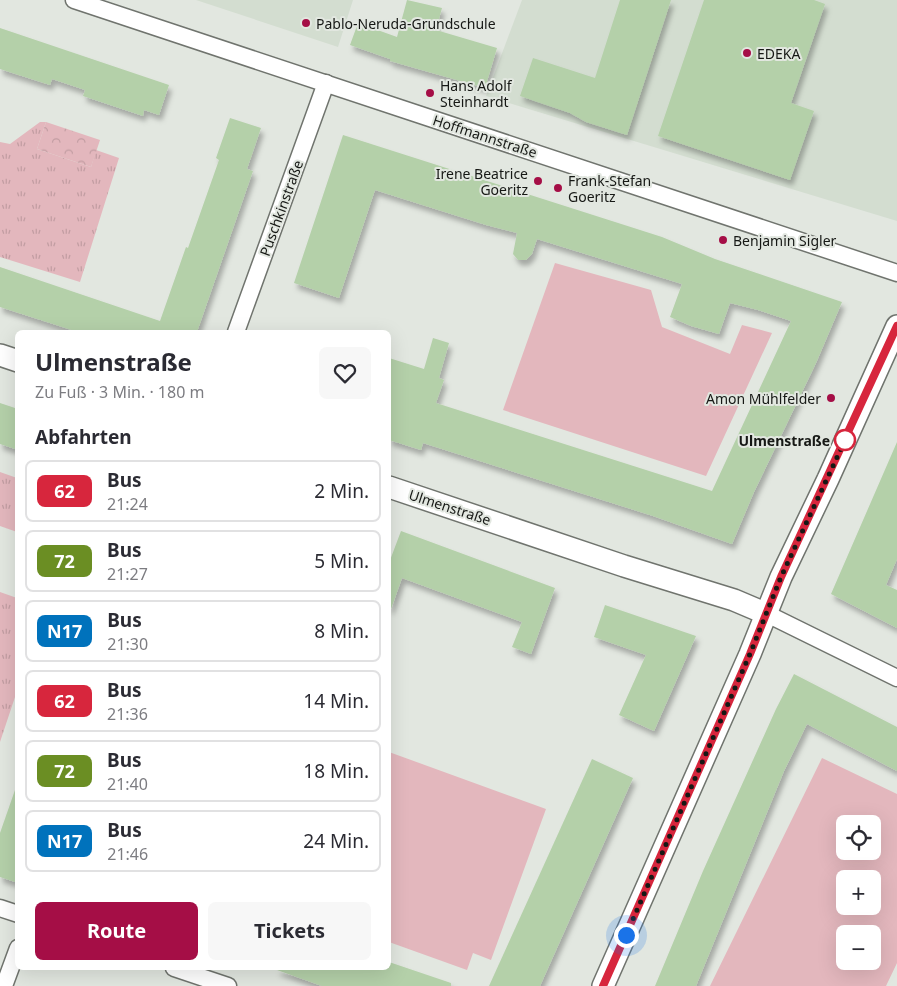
<!DOCTYPE html>
<html lang="de">
<head>
<meta charset="utf-8">
<style>
  body { margin:0; font-family:"Noto Sans",sans-serif; background:#f7f7f7; color:#2b2b33; height:100vh; display:flex; flex-direction:column; font-size:19px; white-space:nowrap }
  * { box-sizing:border-box; margin:0 }
  p { font-size:16px; color:#7c7c81 }
  .icon { flex:none; width:28px; height:28px; fill:none; stroke:currentColor; stroke-width:2; stroke-linecap:round; stroke-linejoin:round }
  .map { position:relative; flex:1; overflow:hidden }
  .panel { position:absolute; left:15px; top:330px; width:376px; height:640px; display:flex; flex-direction:column; background:#fff; border-radius:8px; box-shadow:0 5px 20px #0002 }
  .panel>* { flex:none }
  .badge { padding:0 10px; border-radius:8px; font-size:18px; line-height:32px }
  .buttons { position:absolute; left:836px; top:815px; display:grid; gap:10px }
  .buttons a { display:grid; place-items:center; width:45px; height:45px; border-radius:8px; background:#fff; box-shadow:0 5px 20px #0002; font-size:25px }
  .you { position:absolute; width:25px; height:25px; margin:-12px; border:4px solid #fff; border-radius:50%; background:#1a73e8; box-shadow:0 0 0 8px #1a73e833 }
  .map>.badge { position:absolute; translate:-50% -50%; box-shadow:0 0 0 2px #fff }
  h2 { padding:0 20px; font-size:19px; line-height:45px }
  .round { display:grid; place-items:center; flex:none; width:52px; height:52px; border-radius:8px; background:#f7f7f7 }
  .overview { display:flex; align-items:center; justify-content:space-between; height:85px; padding:0 20px }
  h1 { font-size:24px; font-weight:700; line-height:38px }
  .primary-button { display:flex; gap:10px; margin-top:auto; padding:10px 20px }
  .primary-button a { flex:1; height:58px; border-radius:8px; background:#a50e46; color:#fff; font-size:20px; font-weight:700; line-height:58px; text-align:center }
  .primary-button a+a { background:#f7f7f7; color:#2b2b33 }
  ul { padding:0; list-style:none }
  li { display:flex; align-items:center; gap:15px; height:62px; margin:0 10px 8px; padding:0 10px; border:2px solid #e1e1e2; border-radius:8px }
  li div { flex:1 }
  li b { display:block; font-size:19px }
  li em { font-style:normal }
  li .badge { min-width:55px; font-weight:700; text-align:center }
  .map>svg:first-child { display:block }
</style>
</head>
<body>
<div class="map">
<svg width="897" height="986" viewBox="0 0 897 986">
  <defs>
    <pattern id="grass-tufts" width="24" height="20" patternUnits="userSpaceOnUse" patternTransform="scale(1.25)"><rect width="24" height="20" fill="#e3b7bd"/><path d="M3 7l-1-3M5 7V3M7 7l1-3M15 17l-1-3M17 17v-4M19 17l1-3" fill="none" stroke="#c29da2"/></pattern>
    <pattern id="park-crowns" width="20" height="18" patternUnits="userSpaceOnUse" patternTransform="scale(1.25)"><rect width="20" height="18" fill="#e3b7bd"/><path d="M2 6a3 3 0 1 1 6 0M12 15a3 3 0 1 1 6 0" fill="none" stroke="#c29da2"/></pattern>
    <filter id="shadow"><feDropShadow dx="3" dy="5.5" stdDeviation="2.5" flood-color="#0004"/></filter>
  </defs>
  <rect width="100%" height="100%" fill="#e2e7e0"/>
  <!-- built -->
  <g fill="#d3ddd0">
    <polygon points="196,0 353,0 338,47"/>
    <polygon points="522,0 897,0 897,221 486,96"/>
  </g>
  <!-- grass -->
  <g fill="url(#grass-tufts)">
    <polygon points="40,122 46,122 37,149 91,167 96,150 119,158 80,282 0,257 0,142 10,144"/>
    <polygon points="0,472 17,478 17,532 0,526"/>
    <polygon points="0,592 17,598 17,691 0,742"/>
  </g>
  <!-- park -->
  <polygon fill="url(#park-crowns)" points="46,122 100,140 91,167 37,149"/>
  <!-- garden -->
  <g fill="#e3b7bd" fill-rule="evenodd">
    <polygon points="555,263 651,290 662,327 730,354 742,325 772,333 706,476 503,410"/>
    <polygon points="389,752 546,809 491,960 473,953 467,970 389,942"/>
    <path d="M822 758 897 794V963L886 986H710ZM845 824H872V851H845ZM845 879H872V906H845ZM845 934H872V961H845Z"/>
  </g>
  <!-- building -->
  <g fill="#b4d0a9" filter="url(#shadow)">
    <polygon points="407,0 442,8 436,30 497,48 485,88 390,61 390,59 350,45 358,23 397,37"/>
    <polygon points="620,0 671,0 627,135 586,122 570,113 520,96 533,58 595,78"/>
    <polygon points="704,0 814,0 825,4 791,103 814,111 790,180 658,136"/>
    <polygon points="0,28 169,85 159,115 144,110 143,116 83,96 85,90 52,79 50,85 0,69"/>
    <polygon points="230,118 261,128 247,169 253,171 197,332 78,332 0,307 0,267 160,321 186,247 188,248 219,160 216,158"/>
    <polygon points="343,135 662,237 715,259 842,302 816,363 754,492 732,544 653,516 423,443 421,450 389,440 389,358 424,369 433,338 449,343 439,378 444,380 436,403 712,491 791,321 758,310 730,303 719,334 691,326 670,317 682,284 537,239 532,254 526,260 518,260 513,254 517,233 486,225 375,190 339,298 294,283"/>
    <polygon points="0,403 18,409 18,450 0,444"/>
    <polygon points="897,442 897,559 886,585 897,590 897,628 831,594"/>
    <polygon points="401,531 555,588 531,654 512,647 522,622 402,578 391,609 389,609 389,563"/>
    <polygon points="605,605 696,636 654,731 619,715 646,655 594,637"/>
    <polygon points="794,674 897,727 897,771 807,724 784,771 696,986 655,986 703,871 776,709"/>
    <polygon points="592,759 633,778 540,986 489,986"/>
    <polygon points="15,790 18,791 18,883 0,877 0,833"/>
    <polygon points="389,962 451,983 451,986 322,986 277,970 277,968 389,968"/>
  </g>
  <g fill="none" stroke-linecap="round" stroke-linejoin="round">
    <!-- minor casing -->
    <g stroke="#70746e" stroke-width="19">
      <g id="minor">
        <polyline points="74,0 897,273"/>
        <polyline points="236,332 326,83"/>
        <polyline points="767,614 897,678"/>
        <polyline points="0,908 18,914"/>
        <polyline points="174,968 228,986"/>
        <polyline points="4,986 18,948"/>
      </g>
    </g>
    <!-- tertiary casing -->
    <g stroke="#70746e" stroke-width="24">
      <g id="tertiary">
        <polyline points="0,355 18,361"/>
        <polyline points="389,487 624,566 734,600 767,614"/>
        <polyline points="603,986 750,654 781,577 828,479 897,326"/>
      </g>
    </g>
    <!-- minor -->
    <use href="#minor" stroke="#fff" stroke-width="16"/>
    <!-- tertiary -->
    <use href="#tertiary" stroke="#fff" stroke-width="21"/>
  </g>
  <g fill="none" stroke-linecap="round" stroke-linejoin="round">
    <!-- line casing -->
    <g stroke="#fff" stroke-width="11">
      <polyline id="line" points="603,986 750,654 781,577 897,326"/>
    </g>
    <!-- line -->
    <use href="#line" stroke="#d7263d" stroke-width="8"/>
    <!-- walk -->
    <polyline stroke="#161815" stroke-width="5" stroke-dasharray="0 9" points="626,935 750,654 781,577 848,434 845,440"/>
  </g>
  <!-- markers -->
  <g fill="#a50e46" stroke="#e2e7e0" stroke-width="2">
    <circle cx="306" cy="23" r="5"/>
    <circle cx="747" cy="53" r="5"/>
    <circle cx="430" cy="93" r="5"/>
    <circle cx="538" cy="181" r="5"/>
    <circle cx="558" cy="188" r="5"/>
    <circle cx="723" cy="240" r="5"/>
    <circle cx="831" cy="398" r="5"/>
  </g>
  <circle fill="#fff" stroke="#d7263d" stroke-width="2.5" cx="845" cy="440" r="10"/>
  <g text-anchor="middle" dominant-baseline="central" stroke-width="4" stroke-linejoin="round" paint-order="stroke">
    <!-- poi labels -->
    <g font-size="14" fill="#161815" stroke="#e2e7e0" text-anchor="start">
      <text x="316" y="23">Pablo-Neruda-Grundschule</text>
      <text x="757" y="53">EDEKA</text>
      <text x="440" y="85">Hans Adolf<tspan x="440" dy="16">Steinhardt</tspan></text>
      <text x="528" y="173" text-anchor="end">Irene Beatrice<tspan x="528" dy="16">Goeritz</tspan></text>
      <text x="568" y="180">Frank-Stefan<tspan x="568" dy="16">Goeritz</tspan></text>
      <text x="733" y="240">Benjamin Sigler</text>
      <text x="821" y="398" text-anchor="end">Amon Mühlfelder</text>
    </g>
    <!-- street labels -->
    <g font-size="14" fill="#161815" stroke="#e2e7e0">
      <text transform="translate(485 136) rotate(18)">Hoffmannstraße</text>
      <text transform="translate(281 208) rotate(-70)">Puschkinstraße</text>
      <text transform="translate(450 507) rotate(18)">Ulmenstraße</text>
    </g>
    <!-- stop labels -->
    <g font-size="14" font-weight="bold" fill="#161815" stroke="#e2e7e0" text-anchor="end">
      <text x="830" y="440">Ulmenstraße</text>
    </g>
  </g>
</svg>
<div class="buttons">
<a><svg class="icon" aria-label="locate" viewBox="0 0 24 24"><circle cx="12" cy="12" r="6"/><path d="M12 2v4M12 18v4M2 12h4M18 12h4"/></svg></a>
<a>+</a>
<a>−</a>
</div>
<div class="you" style="left:626px;top:935px"></div>
<section class="panel">
<div class="overview"><div><h1>Ulmenstraße</h1><p>Zu Fuß · 3 Min. · 180 m</p></div><a class="round"><svg class="icon" aria-label="heart" viewBox="0 0 24 24"><path d="M12 20l-8-8c-3-5 5-10 8-4 3-6 11-1 8 4z"/></svg></a></div>
<h2>Abfahrten</h2>
<ul>
<li><span class="badge" style="background:#d7263d;color:#fff">62</span><div><b>Bus</b><p>21:24</p></div><em>2 Min.</em></li>
<li><span class="badge" style="background:#6b8e23;color:#fff">72</span><div><b>Bus</b><p>21:27</p></div><em>5 Min.</em></li>
<li><span class="badge" style="background:#0072bc;color:#fff">N17</span><div><b>Bus</b><p>21:30</p></div><em>8 Min.</em></li>
<li><span class="badge" style="background:#d7263d;color:#fff">62</span><div><b>Bus</b><p>21:36</p></div><em>14 Min.</em></li>
<li><span class="badge" style="background:#6b8e23;color:#fff">72</span><div><b>Bus</b><p>21:40</p></div><em>18 Min.</em></li>
<li><span class="badge" style="background:#0072bc;color:#fff">N17</span><div><b>Bus</b><p>21:46</p></div><em>24 Min.</em></li>
</ul>
<div class="primary-button"><a>Route</a><a>Tickets</a></div>
</section>
</div>
</body>
</html>
